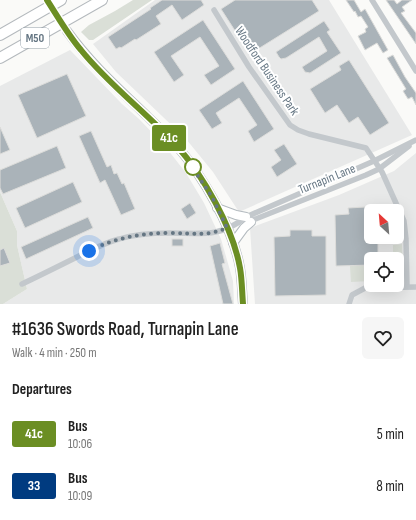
<!DOCTYPE html>
<html lang="en">
<head>
<meta charset="utf-8">
<style>
  body { margin:0; font-family:"Sofia Sans Condensed",sans-serif; background:#f6f6f6; color:#222; height:100vh; display:flex; flex-direction:column; font-size:15px; white-space:nowrap }
  * { box-sizing:border-box; margin:0 }
  p { font-size:13px; color:#767676 }
  .icon { flex:none; width:22px; height:22px; fill:none; stroke:currentColor; stroke-width:2; stroke-linecap:round; stroke-linejoin:round }
  .map { position:relative; height:304px; overflow:hidden }
  .side { display:flex; flex-direction:column; background:#fff; flex:1 }
  .side>* { flex:none }
  .badge { padding:0 8px; border-radius:3px; font-size:14px; line-height:26px }
  .needle { width:26px; rotate:334deg }
  .tools { position:absolute; left:364px; top:204px; display:grid; gap:8px }
  .tools a { display:grid; place-items:center; width:40px; height:40px; border-radius:6px; background:#fff; box-shadow:0 4px 16px #0002; font-size:20px }
  .you { position:absolute; width:20px; height:20px; margin:-10px; border:3px solid #fff; border-radius:50%; background:#1a73e8; box-shadow:0 0 0 6px #1a73e833 }
  .map>.badge { position:absolute; translate:-50% -50%; box-shadow:0 0 0 2px #fff }
  h2 { padding:0 12px; font-size:15px; line-height:36px }
  .round { display:grid; place-items:center; flex:none; width:42px; height:42px; border-radius:6px; background:#f6f6f6 }
  .headline { display:flex; align-items:center; justify-content:space-between; height:68px; padding:0 12px }
  h1 { font-size:19px; font-weight:600; line-height:30px }
  ul { padding:0; list-style:none }
  li { display:flex; align-items:center; gap:12px; height:52px; padding:0 12px }
  li div { flex:1 }
  li b { display:block; font-size:15px }
  li em { font-style:normal }
  li .badge { min-width:44px; font-weight:700; text-align:center }
  .map>svg:first-child { display:block }
</style>
</head>
<body>
<div class="map">
<svg width="416" height="304" viewBox="0 0 416 304">
  <rect width="100%" height="100%" fill="#fafaf8"/>
  <!-- built -->
  <g fill="#e8e9e9" fill-rule="evenodd">
    <polygon points="155,0 329,0 412,135 239,212 213,172 186,139 116,72 93,44"/>
    <polygon points="70,50 122,104 139,119 164,145 186,173 204,203 221,239 233,281 234,304 3,304 27,289 17,245 17,231 0,192 0,86"/>
    <path d="M416 153V304H255L250 228 339 195 394 171ZM371 211H397V237H371ZM371 259H397V285H371Z"/>
  </g>
  <!-- green -->
  <g fill="#dadfd7">
    <polygon points="133,0 152,0 93,40 89,40 81,32 89,25 115,11"/>
    <polygon points="0,192 17,231 17,245 27,289 3,304 0,304"/>
    <polygon points="402,244 403,268 399,278 397,279 397,259 393,259 393,245"/>
    <polygon points="371,265 371,281 351,282 350,266"/>
  </g>
  <!-- building -->
  <g fill="#aab3b9" stroke="#dcdcda">
    <polygon points="162,0 201,0 204,5 182,20 172,5 156,16 161,24 136,40 135,39 121,48 120,47 116,49 108,37 151,9 150,8"/>
    <polygon points="235,0 312,0 319,11 250,54 221,9"/>
    <polygon points="346,0 354,0 361,12 365,9 388,50 383,53 377,43 365,50 358,36 366,32 365,29 368,27 361,16 358,17 355,11 354,12"/>
    <polygon points="386,0 394,0 397,4 402,0 412,0 402,7 405,11 401,13 416,33 416,44"/>
    <polygon points="203,20 235,69 211,85 204,75 219,66 200,37 171,56 184,75 174,82 154,52"/>
    <polygon points="324,21 330,30 327,32 341,53 310,73 305,72 302,67 327,51 319,37 286,58 281,59 279,57 276,52"/>
    <polygon points="393,55 405,77 416,93 416,105 412,97 408,99 403,91 406,89 387,58"/>
    <polygon points="349,60 389,123 370,135 358,117 349,123 337,105 325,113 310,89 341,70 339,66"/>
    <polygon points="67,74 86,116 37,138 18,95"/>
    <polygon points="243,81 274,129 254,142 248,131 257,125 239,98 216,113 222,123 212,129 199,110"/>
    <polygon points="0,127 10,150 0,154"/>
    <polygon points="91,131 107,167 111,165 114,174 117,173 122,184 124,183 135,209 121,215 105,180 100,183 79,136"/>
    <polygon points="284,144 297,164 277,177 271,167 281,160 274,150"/>
    <polygon points="57,146 66,168 3,194 0,188 0,170"/>
    <polygon points="73,182 82,202 25,228 16,208"/>
    <polygon points="190,203 196,213 187,219 181,209"/>
    <polygon points="366,207 366,214 371,214 371,237 378,237 378,259 371,259 371,265 336,266 335,215 349,214 348,208"/>
    <polygon points="88,217 93,228 26,259 21,247"/>
    <polygon points="290,230 312,230 312,236 326,236 326,295 275,296 274,237 290,236"/>
    <rect x="172" y="239" width="11" height="7"/>
    <polygon points="220,243 225,263 222,264 233,304 223,304 210,246"/>
    <polygon points="4,248 10,263 0,266 0,250"/>
  </g>
  <g fill="none" stroke-linecap="round" stroke-linejoin="round">
    <!-- secondary-tunnel -->
    <polyline stroke="#d5d9db" stroke-width="8" stroke-dasharray="8 4" stroke-linecap="butt" points="47,0 65,28"/>
    <!-- secondary casing -->
    <g stroke="#b3babf" stroke-width="10">
      <g id="secondary">
        <path d="M67 31C90 63 118 88 146 115 156 125 167 135 176 145 203 176 233 228 240 268 242 280 242 292 243 304"/>
        <polyline points="217,208 236,215 246,217"/>
        <polyline points="233,243 244,228 251,222"/>
      </g>
    </g>
    <!-- highway casing -->
    <g stroke="#b4b9bd" stroke-width="12">
      <g id="highway">
        <polyline points="0,35 61,0"/>
        <polyline points="0,58 102,0"/>
      </g>
    </g>
    <!-- street -->
    <g stroke="#c3c8cc" stroke-width="5.5">
      <polyline points="372,0 416,71"/>
      <polyline points="214,10 249,67 290,125 298,130 309,134 366,148 382,172 404,221 406,239 407,286"/>
      <polyline points="248,222 366,175 379,169 409,146"/>
      <path d="M22 284C41 275 59 266 77 257 91 250 104 243 119 239 135 234 153 233 170 233 200 233 220 238 246 217L374 161 416 140"/>
      <polyline points="349,304 352,295 365,288 416,287"/>
    </g>
    <!-- secondary -->
    <use href="#secondary" stroke="#fff" stroke-width="8"/>
    <!-- highway -->
    <use href="#highway" stroke="#fff" stroke-width="10"/>
  </g>
  <g fill="none" stroke-linecap="round" stroke-linejoin="round">
    <!-- line casing -->
    <g stroke="#fff" stroke-width="9">
      <path id="line" d="M47 0C58 17 68 35 81 50 109 85 146 112 176 145 203 175 233 228 240 268 242 279 242 292 243 304"/>
    </g>
    <!-- line -->
    <use href="#line" stroke="#6b8e23" stroke-width="6"/>
    <!-- walk -->
    <path stroke="#657683" stroke-width="4" stroke-dasharray="0 7.2" d="M89 251C115 238 141 233 170 233 192 233 205 237 227 228L212 197 190 164 193 167"/>
  </g>
  <!-- markers -->
  <circle fill="#fff" stroke="#6b8e23" stroke-width="2" cx="193" cy="167" r="8"/>
  <g text-anchor="middle" dominant-baseline="central" stroke-width="4" stroke-linejoin="round" paint-order="stroke">
    <!-- shield labels -->
    <rect fill="#fff" stroke="#939fa8" stroke-width="1" x="21" y="28" width="28" height="20" rx="3"/>
    <g font-size="12" font-weight="bold" fill="#657683">
      <text x="35" y="38">M50</text>
    </g>
    <!-- street labels -->
    <g font-size="13" fill="#657683" stroke="#fff">
      <text transform="translate(267 71) rotate(56)">Woodford Business Park</text>
      <text transform="translate(327 179) rotate(-22)">Turnapin Lane</text>
    </g>
  </g>
</svg>
<div class="tools">
<a><svg class="needle" viewBox="-14 -14 28 28"><path d="M0-13l5 13h-10z" fill="#e53935"/><path d="M0 13l5-13h-10z" fill="#767676"/></svg></a>
<a><svg class="icon" aria-label="locate" viewBox="0 0 24 24"><circle cx="12" cy="12" r="6"/><path d="M12 2v4M12 18v4M2 12h4M18 12h4"/></svg></a>
</div>
<div class="you" style="left:89px;top:251px"></div>
<b class="badge" style="left:169px;top:138px;background:#6b8e23;color:#fff">41c</b>
</div>
<section class="side">
<div class="headline"><div><h1>#1636 Swords Road, Turnapin Lane</h1><p>Walk · 4 min · 250 m</p></div><a class="round"><svg class="icon" aria-label="heart" viewBox="0 0 24 24"><path d="M12 20l-8-8c-3-5 5-10 8-4 3-6 11-1 8 4z"/></svg></a></div>
<h2>Departures</h2>
<ul>
<li><span class="badge" style="background:#6b8e23;color:#fff">41c</span><div><b>Bus</b><p>10:06</p></div><em>5 min</em></li>
<li><span class="badge" style="background:#003b80;color:#fff">33</span><div><b>Bus</b><p>10:09</p></div><em>8 min</em></li>
</ul>
</section>
</body>
</html>
